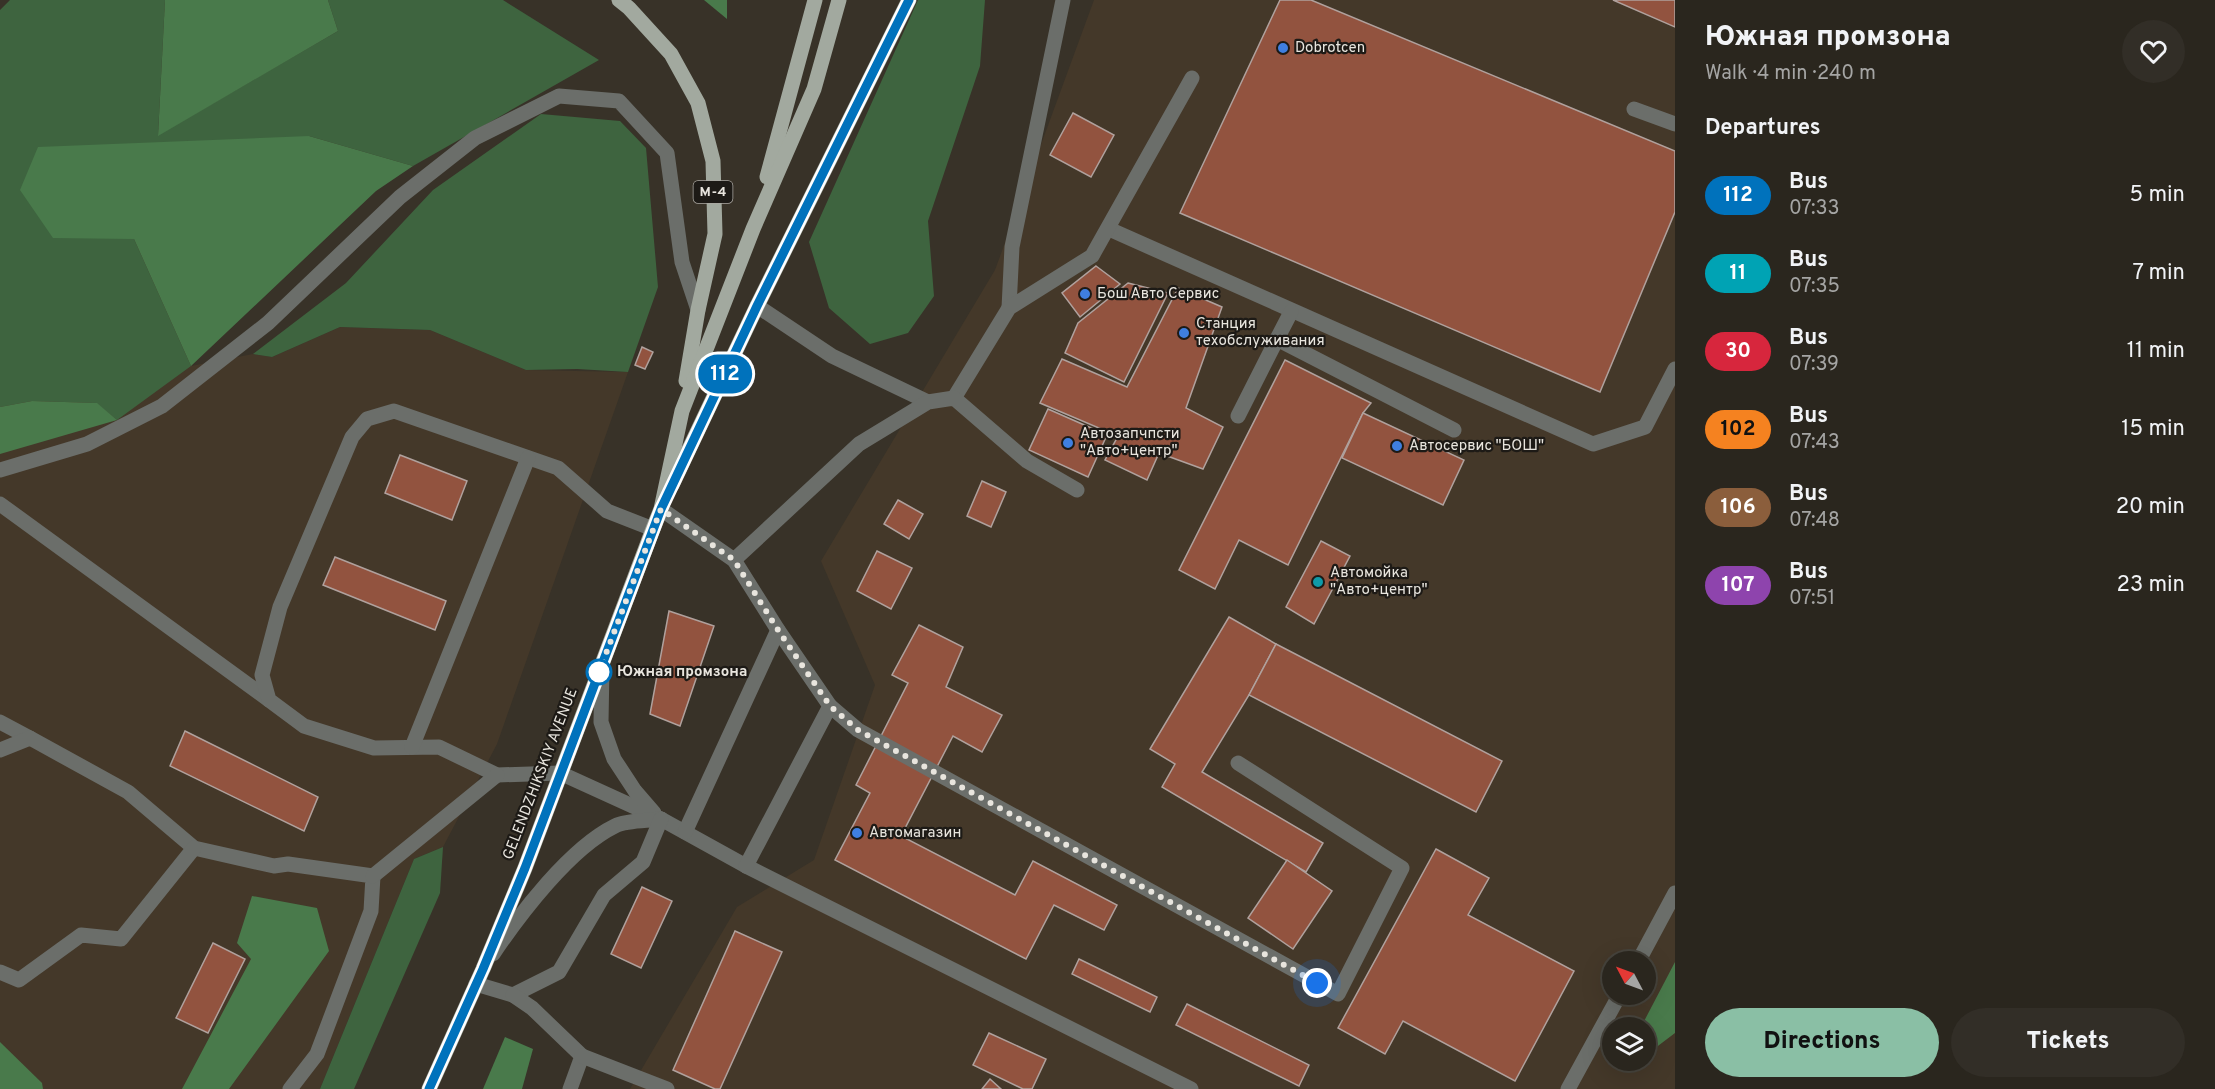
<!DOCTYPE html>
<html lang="en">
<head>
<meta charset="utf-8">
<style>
  body { margin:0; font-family:Overpass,sans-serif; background:#322e27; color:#f1f3f6; height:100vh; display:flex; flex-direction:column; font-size:22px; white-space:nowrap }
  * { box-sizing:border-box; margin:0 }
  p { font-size:20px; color:#a5a5a4 }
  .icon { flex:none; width:33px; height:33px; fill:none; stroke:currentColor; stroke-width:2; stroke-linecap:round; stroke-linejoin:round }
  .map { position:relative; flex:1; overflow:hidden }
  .side { display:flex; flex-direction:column; background:#2a261e; width:540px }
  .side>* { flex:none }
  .badge { padding:0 12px; border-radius:20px; font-size:21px; line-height:39px }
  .needle { width:39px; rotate:311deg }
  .controls { position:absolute; left:1602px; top:951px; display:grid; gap:12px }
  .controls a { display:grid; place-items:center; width:54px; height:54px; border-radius:50%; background:#2a261e; box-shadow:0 6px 24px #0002,0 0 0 2px #46433c; font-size:30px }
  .you { position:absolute; width:30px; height:30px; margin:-15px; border:4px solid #fff; border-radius:50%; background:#1a73e8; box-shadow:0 0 0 9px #1a73e833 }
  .map>.badge { position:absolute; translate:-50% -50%; box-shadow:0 0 0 3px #fff }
  h2 { padding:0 30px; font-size:22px; line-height:54px }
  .round { display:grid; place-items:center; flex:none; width:63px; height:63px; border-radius:32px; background:#322e27 }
  .head { display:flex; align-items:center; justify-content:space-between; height:102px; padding:0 30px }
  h1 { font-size:28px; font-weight:800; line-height:45px }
  .primary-button { display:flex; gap:12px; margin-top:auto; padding:12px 30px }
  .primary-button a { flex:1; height:69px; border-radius:36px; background:#8abfa5; color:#111; font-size:24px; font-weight:800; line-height:69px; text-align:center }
  .primary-button a+a { background:#322e27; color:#f1f3f6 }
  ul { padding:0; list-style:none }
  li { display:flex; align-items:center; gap:18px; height:78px; padding:0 30px }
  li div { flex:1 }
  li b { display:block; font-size:22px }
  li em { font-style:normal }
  li .badge { min-width:66px; font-weight:700; text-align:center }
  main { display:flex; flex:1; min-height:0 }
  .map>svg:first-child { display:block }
</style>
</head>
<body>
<main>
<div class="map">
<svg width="1675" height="1089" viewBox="0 0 1675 1089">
  <rect width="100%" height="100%" fill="#383228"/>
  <!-- industrial -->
  <g fill="#443829" fill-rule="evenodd">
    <path d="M1094 0H1675V1089H630L737 907 814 860 875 685 821 561 995 270ZM1612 962H1646V994H1612ZM1612 1028H1646V1060H1612Z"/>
    <polygon points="0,199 134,239 191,366 253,354 272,357 340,327 430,330 526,370 628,372 497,744 443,847 414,859 320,1089 0,1089"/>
  </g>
  <!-- green -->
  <g fill="#3e643f">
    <polygon points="10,0 165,0 158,135 338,31 328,0 503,0 599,60 413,166 309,136 134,239 191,366 117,420 96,403 32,401 0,407 0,10"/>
    <polygon points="918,0 985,0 980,66 928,221 934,296 908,333 870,344 829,308 809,242"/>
    <polygon points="541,114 620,121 646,148 658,287 628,372 577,369 526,370 430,330 340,327 272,357 253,354 346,283 433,190"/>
    <polygon points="443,847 440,893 354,1089 320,1089 414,859"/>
  </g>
  <!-- forest -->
  <g fill="#497a4b">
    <polygon points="165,0 328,0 338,31 158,136"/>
    <polygon points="704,0 727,0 727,19"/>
    <polygon points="309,136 413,166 376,191 191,366 134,239 53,238 20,190 38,147"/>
    <polygon points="32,401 97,403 117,420 0,454 0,407"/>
    <polygon points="252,896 317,908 329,951 229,1089 182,1089 251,959 237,943"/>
    <polygon points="1675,962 1675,1033 1646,1055 1646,1028 1641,1027"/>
    <polygon points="505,1037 533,1049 522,1089 483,1089"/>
    <polygon points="0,1042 42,1083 43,1089 0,1089"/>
  </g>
  <!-- building -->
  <g fill="#92533f" stroke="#b0a19d" stroke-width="1.5">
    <polygon points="1280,0 1311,0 1675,151 1675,212 1600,392 1180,213"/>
    <polygon points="1613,0 1675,0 1675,27"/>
    <polygon points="1073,113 1114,135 1091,177 1050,155"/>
    <polygon points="1096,266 1120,284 1080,317 1062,293"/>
    <polygon points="1128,283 1168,293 1124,382 1065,353 1078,323"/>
    <polygon points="1178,288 1222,307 1186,408 1223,427 1203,469 1159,453 1147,480 1105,460 1118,436 1040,403 1062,359 1127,387"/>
    <polygon points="642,347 653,352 645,369 635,365"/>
    <polygon points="1285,360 1371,403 1363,413 1288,565 1239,540 1215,589 1179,570"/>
    <polygon points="1048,409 1107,435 1088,477 1029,450"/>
    <polygon points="1363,413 1464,460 1443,505 1342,458"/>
    <polygon points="400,455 467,481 452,520 385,493"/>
    <polygon points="982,481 1006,492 991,527 967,516"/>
    <polygon points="898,500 923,514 909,539 884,524"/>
    <polygon points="1321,541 1350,556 1314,624 1286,607"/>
    <polygon points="877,551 912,568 891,609 857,591"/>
    <polygon points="335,557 446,601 435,630 323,585"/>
    <polygon points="669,611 714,626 680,726 650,714"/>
    <polygon points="1229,617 1276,644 1249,695 1202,772 1323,843 1306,872 1162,787 1175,764 1150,749"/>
    <polygon points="919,625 963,647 946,687 1002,715 982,752 953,736 901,836 1015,895 1033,861 1117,905 1104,930 1054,905 1026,959 835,860 870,793 856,785 908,683 892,675"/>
    <polygon points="1276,644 1502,761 1476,812 1249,695"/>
    <polygon points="185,731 318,797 304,831 170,766"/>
    <polygon points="1436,849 1489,878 1468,915 1574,971 1515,1081 1403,1021 1385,1054 1338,1028"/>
    <polygon points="1287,860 1332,891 1293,949 1248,918"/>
    <polygon points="642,887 672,901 641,968 611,954"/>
    <polygon points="735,931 782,952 720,1089 715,1089 673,1070"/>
    <polygon points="213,943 245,959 208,1033 176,1018"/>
    <polygon points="1079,959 1157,997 1150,1012 1072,974"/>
    <polygon points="1187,1004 1309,1065 1299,1086 1176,1025"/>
    <polygon points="989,1033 1046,1059 1032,1089 1023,1089 973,1065"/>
    <polygon points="990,1079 1001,1089 982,1089"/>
  </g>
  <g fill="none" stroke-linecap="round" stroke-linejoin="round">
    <!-- minor -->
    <g stroke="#6b6e6a" stroke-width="15">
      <polyline points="1634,109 1675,124"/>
      <polyline points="1109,229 1593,444 1645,427 1675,369"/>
      <polyline points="757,306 832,356 928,402"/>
      <polyline points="1009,308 1012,247 1063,0"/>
      <polyline points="1291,312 1277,339 1454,430"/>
      <polyline points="954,398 1009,308 1092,256 1192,78"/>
      <polyline points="1238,416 1277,339"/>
      <polyline points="0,470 87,444 162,406 268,323 400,197 475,138 559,96 619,101 667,153 682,262 698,310"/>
      <polyline points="0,504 269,700"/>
      <polyline points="661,509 734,560 778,630 830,706 858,730 1338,994 1402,868 1238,763"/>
      <polyline points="653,529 607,511 558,468 394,411 367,419 352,437 280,607 262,675 269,700 304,726 374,748 439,747 497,775 560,773 661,819 746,866 1191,1089"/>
      <polyline points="734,560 859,444 928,402 954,398 1027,461 1077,490"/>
      <polyline points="602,667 601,722 614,759 635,791 654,813"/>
      <polyline points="0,722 30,738"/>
      <polyline points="412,747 528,458"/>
      <polyline points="0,750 30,738 128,792 194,848 274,866 288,864 373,876 371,911 317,1054 290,1089"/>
      <polyline points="685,832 778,630"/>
      <polyline points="746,866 830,706"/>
      <polyline points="373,876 497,775"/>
      <path d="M493 954C520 914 570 848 615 826 627 820 647 821 661 819"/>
      <polyline points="1638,962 1675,893"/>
      <polyline points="0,972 19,980 81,935 121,939 194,848"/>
      <polyline points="476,984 513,995 559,972 604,895 643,862 661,819"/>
      <polyline points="513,995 532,1008 582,1056 570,1089"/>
      <polyline points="582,1056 667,1089"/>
      <polyline points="1568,1089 1620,994"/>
    </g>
    <!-- major -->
    <g stroke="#a2a99f" stroke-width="15">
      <polyline points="619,0 629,8 671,54 698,103 713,161 715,234 698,310 686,381"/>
      <polyline points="767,177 815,0"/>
      <polyline points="672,485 757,306 909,0"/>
      <polyline points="429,1089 483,969 525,868 653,529 661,509 682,411 753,229 814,89 839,0"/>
    </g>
  </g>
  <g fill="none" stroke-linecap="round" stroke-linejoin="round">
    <!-- line casing -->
    <g stroke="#fff" stroke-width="14">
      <polyline id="line" points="429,1089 483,969 525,868 661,509 757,306 909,0"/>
    </g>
    <!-- line -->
    <use href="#line" stroke="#0072bc" stroke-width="9"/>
    <!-- walk -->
    <polyline stroke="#e8e5de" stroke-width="6" stroke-dasharray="0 10.8" points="599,672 661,509 734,560 778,630 830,706 858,730 1317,983"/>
  </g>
  <!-- markers -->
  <g fill="#3f7fe0" stroke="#1d1a16" stroke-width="2">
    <circle cx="1283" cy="48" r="6"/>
    <circle cx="1085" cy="294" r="6"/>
    <circle cx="1184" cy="333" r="6"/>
    <circle cx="1068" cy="443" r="6"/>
    <circle cx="1397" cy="446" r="6"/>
    <circle cx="857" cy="833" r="6"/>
  </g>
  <circle fill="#0f9aa8" stroke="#1d1a16" stroke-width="2" cx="1318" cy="582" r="6"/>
  <circle fill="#fff" stroke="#0072bc" stroke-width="3" cx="599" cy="672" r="12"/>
  <g text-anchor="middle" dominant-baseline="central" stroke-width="4.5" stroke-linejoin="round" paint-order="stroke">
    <!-- shield labels -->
    <rect fill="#1d1a16" stroke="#aba8a2" stroke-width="1.5" x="693.5" y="181" width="39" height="22" rx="4.5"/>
    <g font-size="14" font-weight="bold" fill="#e8e5de">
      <text x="713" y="192">М-4</text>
    </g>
    <!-- poi labels -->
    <g font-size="15" fill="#e8e5de" stroke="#1d1a16" text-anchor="start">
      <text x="1295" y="48">Dobrotcen</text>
      <text x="1097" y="294">Бош Авто Сервис</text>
      <text x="1196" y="324">Станция<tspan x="1196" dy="17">техобслуживания</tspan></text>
      <text x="1080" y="434">Автозапчпсти<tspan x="1080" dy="17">"Авто+центр"</tspan></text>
      <text x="1409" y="446">Автосервис "БОШ"</text>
      <text x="1330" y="573">Автомойка<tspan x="1330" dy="17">"Авто+центр"</tspan></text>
      <text x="869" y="833">Автомагазин</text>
    </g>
    <!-- stop labels -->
    <g font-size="15" font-weight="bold" fill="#e8e5de" stroke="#1d1a16" text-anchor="start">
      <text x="617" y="672">Южная промзона</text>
    </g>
    <!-- street labels -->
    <g font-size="15" fill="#e8e5de" stroke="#1d1a16">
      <text transform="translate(541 774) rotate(-69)">GELENDZHIKSKIY AVENUE</text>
    </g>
  </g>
</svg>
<div class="controls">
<a><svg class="needle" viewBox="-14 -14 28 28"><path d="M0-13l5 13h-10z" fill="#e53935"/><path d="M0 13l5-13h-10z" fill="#a5a5a4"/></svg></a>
<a><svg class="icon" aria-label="layers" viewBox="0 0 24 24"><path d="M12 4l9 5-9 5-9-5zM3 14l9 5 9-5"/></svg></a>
</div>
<div class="you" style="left:1317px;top:983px"></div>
<b class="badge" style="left:725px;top:374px;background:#0072bc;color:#fff">112</b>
</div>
<section class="side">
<div class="head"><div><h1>Южная промзона</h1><p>Walk · 4 min · 240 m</p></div><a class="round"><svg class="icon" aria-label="heart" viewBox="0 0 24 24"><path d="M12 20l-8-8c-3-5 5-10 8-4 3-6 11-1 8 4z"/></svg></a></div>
<h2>Departures</h2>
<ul>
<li><span class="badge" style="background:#0072bc;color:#fff">112</span><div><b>Bus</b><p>07:33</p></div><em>5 min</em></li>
<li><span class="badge" style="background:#00a3b4;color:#fff">11</span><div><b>Bus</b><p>07:35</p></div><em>7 min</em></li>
<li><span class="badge" style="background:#d7263d;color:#fff">30</span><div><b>Bus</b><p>07:39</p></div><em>11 min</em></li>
<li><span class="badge" style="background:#f58220;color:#111">102</span><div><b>Bus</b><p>07:43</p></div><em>15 min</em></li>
<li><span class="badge" style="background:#8b5e3c;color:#fff">106</span><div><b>Bus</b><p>07:48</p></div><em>20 min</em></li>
<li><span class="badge" style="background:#8e44ad;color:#fff">107</span><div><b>Bus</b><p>07:51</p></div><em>23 min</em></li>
</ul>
<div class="primary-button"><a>Directions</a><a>Tickets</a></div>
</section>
</main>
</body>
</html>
